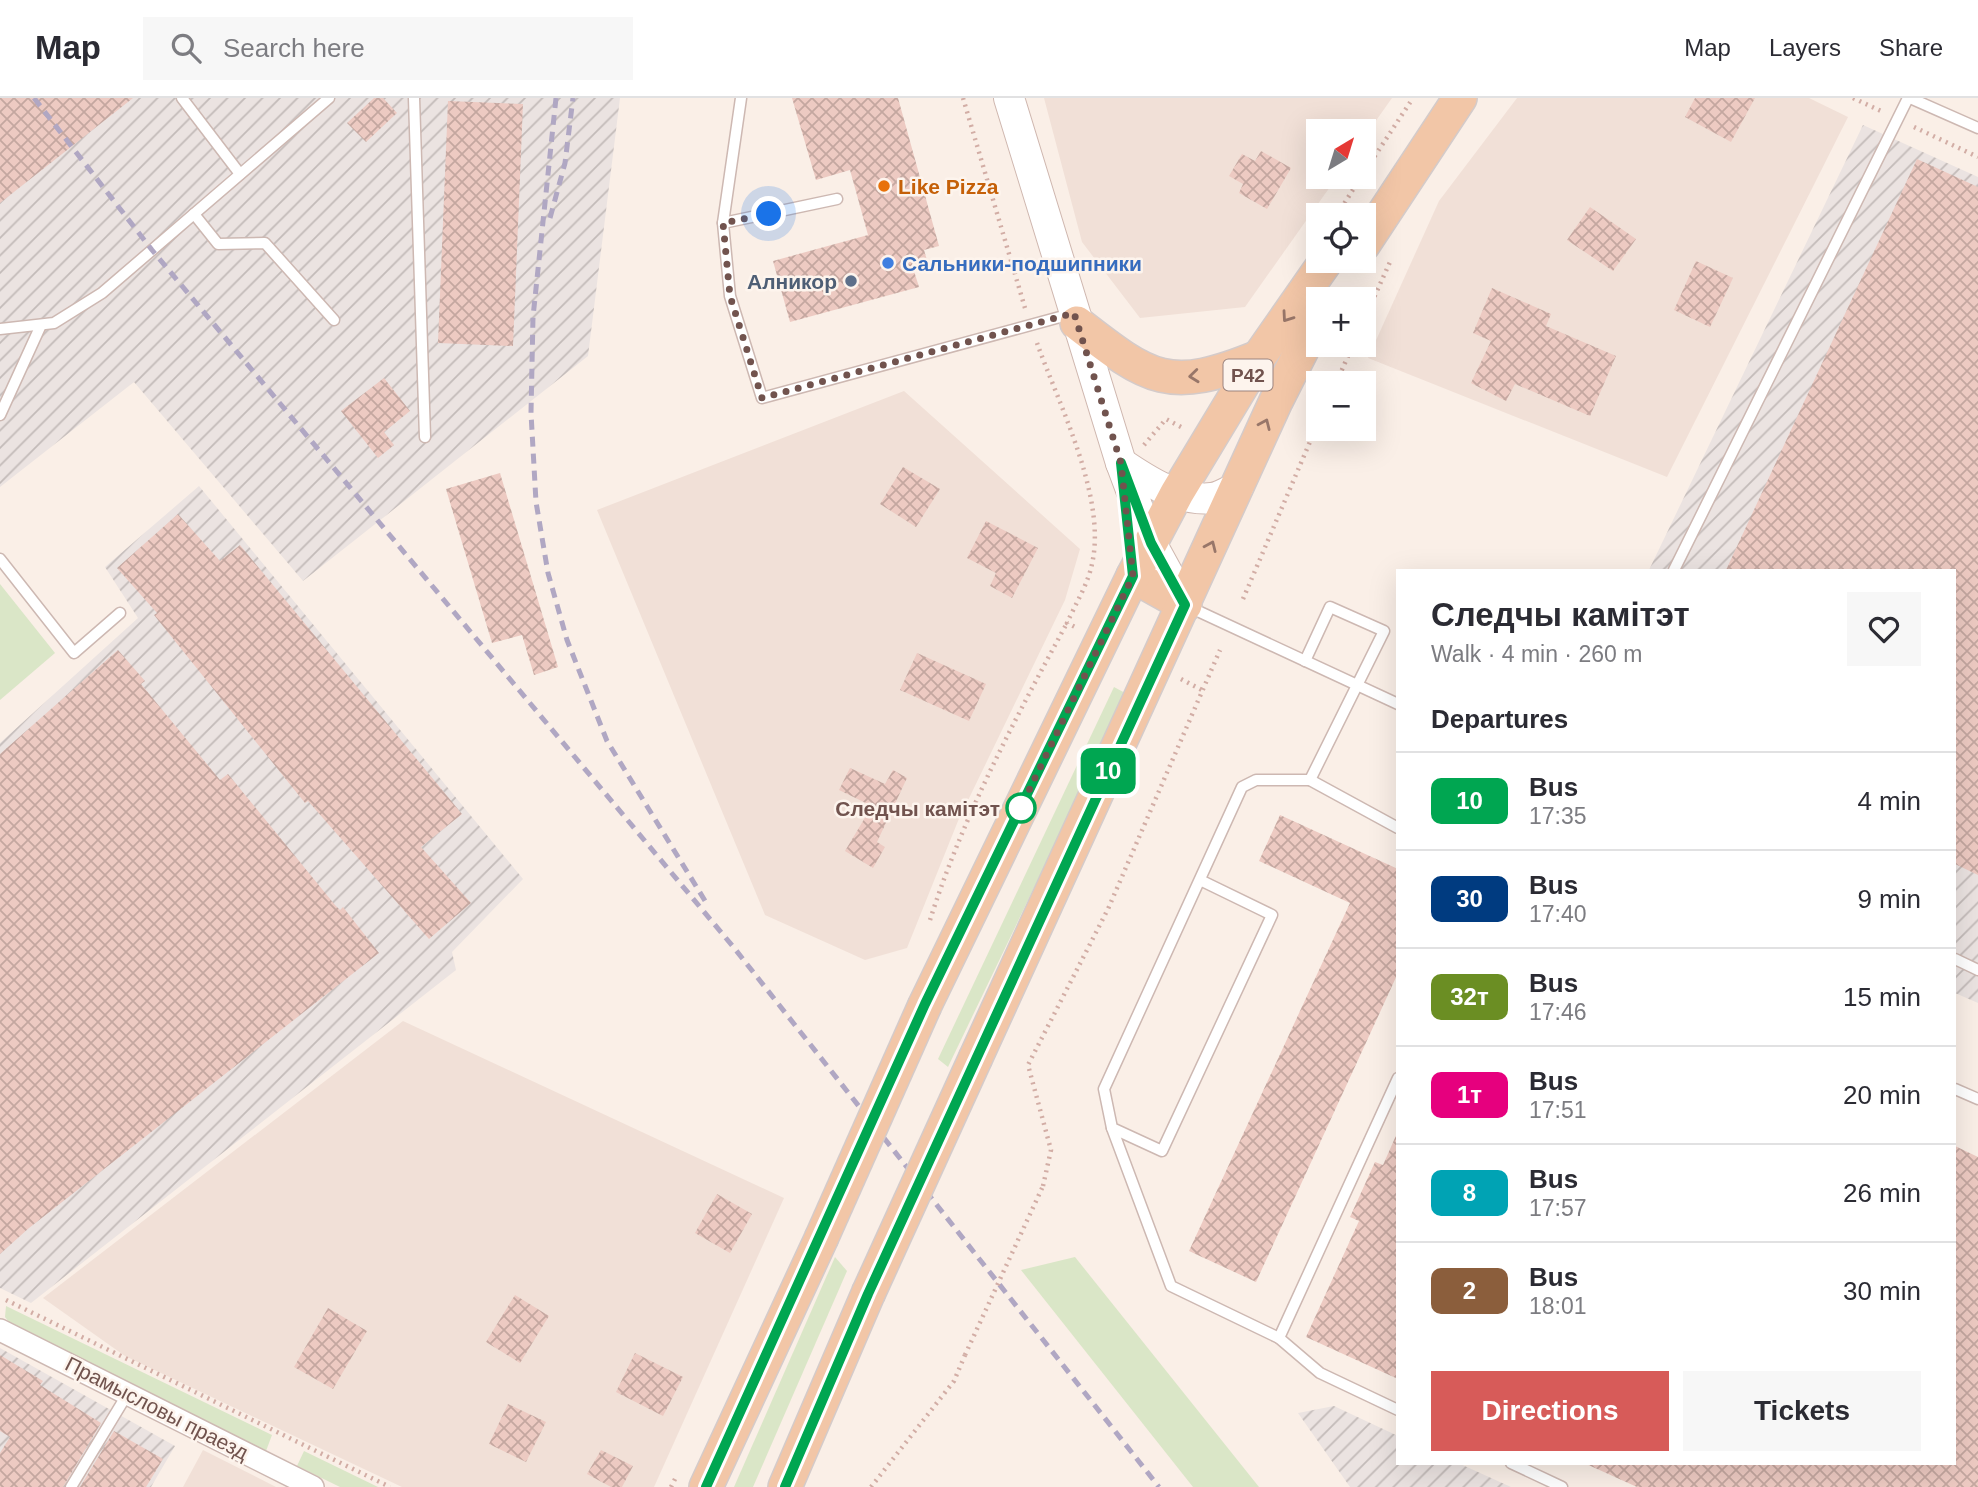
<!DOCTYPE html>
<html lang="en">
<head>
<meta charset="utf-8">
<style>
  body { margin:0; font-family:Arial,sans-serif; background:#f7f7f7; color:#2b2b33; height:100vh; display:flex; flex-direction:column; font-size:26px; white-space:nowrap }
  * { box-sizing:border-box; margin:0 }
  p { font-size:23px; color:#7c7c81 }
  .icon { flex:none; width:38px; height:38px; fill:none; stroke:currentColor; stroke-width:2; stroke-linecap:round; stroke-linejoin:round }
  .map { position:relative; flex:1; overflow:hidden }
  .side { position:absolute; left:1396px; top:471px; width:560px; height:896px; display:flex; flex-direction:column; background:#fff; border-radius:0px; box-shadow:0 7px 28px #0002 }
  .side>* { flex:none }
  .badge { padding:0 14px; border-radius:10px; font-size:24px; line-height:46px }
  .needle { width:46px; rotate:38deg }
  .fabs { position:absolute; left:1306px; top:21px; display:grid; gap:14px }
  .fabs a { display:grid; place-items:center; width:70px; height:70px; border-radius:0px; background:#fff; box-shadow:0 7px 28px #0002; font-size:35px }
  .you { position:absolute; width:35px; height:35px; margin:-18px; border:5px solid #fff; border-radius:50%; background:#1a73e8; box-shadow:0 0 0 10px #1a73e833 }
  .map>.badge { position:absolute; translate:-50% -50%; box-shadow:0 0 0 4px #fff }
  h2 { padding:0 35px; font-size:26px; line-height:63px }
  .round { display:grid; place-items:center; flex:none; width:74px; height:74px; border-radius:0px; background:#f7f7f7 }
  .headline { display:flex; align-items:center; justify-content:space-between; height:119px; padding:0 35px }
  h1 { font-size:33px; font-weight:800; line-height:52px }
  .button { display:flex; gap:14px; margin-top:auto; padding:14px 35px }
  .button a { flex:1; height:80px; border-radius:0px; background:#d75b59; color:#fff; font-size:28px; font-weight:800; line-height:80px; text-align:center }
  .button a+a { background:#f7f7f7; color:#2b2b33 }
  ul { padding:0; list-style:none }
  li { display:flex; align-items:center; gap:21px; height:98px; padding:0 35px; border-top:2px solid #e1e1e2 }
  li div { flex:1 }
  li b { display:block; font-size:26px }
  li em { font-style:normal }
  li .badge { min-width:77px; font-weight:700; text-align:center }
  header { display:flex; align-items:center; gap:42px; box-sizing:border-box; height:98px; padding:0 35px; background:#fff; border-bottom:2px solid #e1e1e2 }
  header strong { font-size:33px }
  nav { display:flex; gap:38px; margin-inline-start:auto; font-size:24px }
  .search { width:490px; height:63px; background:#f7f7f7; display:flex; align-items:center; gap:18px; box-sizing:border-box; padding:0 24px; border-radius:0px; color:#7c7c81; font-size:26px }
  .map>svg:first-child { display:block }
</style>
</head>
<body>
<header>
<strong>Map</strong>
<div class="search"><svg class="icon" aria-label="search" viewBox="0 0 24 24"><circle cx="10" cy="10" r="6"/><path d="M15 15l6 6"/></svg>Search here</div>
<nav><a>Map</a><a>Layers</a><a>Share</a></nav>
</header>
<div class="map">
<svg width="1978" height="1389" viewBox="0 0 1978 1389">
  <defs>
    <pattern id="industrial-furrows" width="10" height="10" patternUnits="userSpaceOnUse" patternTransform="scale(1.75)"><rect width="10" height="10" fill="#ebe3e1"/><path d="M-1 1l2-2M0 10L10 0M9 11l2-2" fill="none" stroke="#c3bbb9"/></pattern>
    <pattern id="building-cross-hatch" width="8" height="8" patternUnits="userSpaceOnUse" patternTransform="scale(1.75)"><rect width="8" height="8" fill="#edcac2"/><path d="M0 0l8 8M0 8l8-8" fill="none" stroke="#c4a7a0"/></pattern>
  </defs>
  <rect width="100%" height="100%" fill="#faefe7"/>
  <!-- residential -->
  <g fill="#f1e0d7">
    <polygon points="1044,0 1392,0 1363,41 1363,33 1318,33 1318,79 1337,79 1245,209 1140,220 1082,144"/>
    <polygon points="1517,0 1809,0 1848,19 1667,379 1368,260 1439,103"/>
    <polygon points="904,293 1080,451 1065,502 958,723 907,850 865,862 765,817 597,412"/>
    <polygon points="403,923 784,1100 654,1389 402,1389 125,1258 43,1200"/>
    <polygon points="203,1352 276,1389 277,1389 183,1389"/>
  </g>
  <!-- industrial -->
  <g fill="url(#industrial-furrows)">
    <polygon points="0,0 620,0 588,258 303,483 134,284 0,389"/>
    <polygon points="1863,27 1978,79 1978,905 1955,895 1955,472 1649,472"/>
    <polygon points="199,388 523,781 452,854 456,872 31,1205 0,1190 0,645 138,520 105,469"/>
    <polygon points="0,1250 175,1348 151,1389 0,1389"/>
    <polygon points="1334,1308 1398,1338 1398,1365 1458,1365 1511,1389 1350,1389 1298,1315"/>
  </g>
  <!-- green -->
  <g fill="#dae6c7">
    <polygon points="0,486 55,555 0,602"/>
    <polygon points="1114,589 1127,596 948,969 938,961"/>
    <polygon points="835,1159 847,1173 753,1389 734,1389"/>
    <polygon points="1075,1159 1259,1389 1193,1389 1021,1172"/>
    <polygon points="6,1208 272,1337 266,1353 12,1228 5,1219"/>
    <polygon points="304,1353 378,1389 340,1389 297,1368"/>
  </g>
  <!-- building -->
  <g fill="url(#building-cross-hatch)">
    <polygon points="0,0 133,0 0,105"/>
    <polygon points="374,0 383,0 397,15 366,44 347,25"/>
    <polygon points="792,0 898,0 939,148 924,152 929,169 914,173 919,189 790,224 773,163 868,137 850,72 816,82"/>
    <polygon points="1695,0 1755,0 1731,44 1685,19"/>
    <polygon points="448,3 523,6 513,248 438,245"/>
    <polygon points="1261,53 1291,70 1267,111 1239,95 1243,86 1229,78 1242,56 1255,63"/>
    <polygon points="1917,61 1978,89 1978,777 1955,766 1955,472 1726,472"/>
    <polygon points="1590,109 1636,141 1613,173 1567,142"/>
    <polygon points="1696,163 1733,180 1710,229 1674,212"/>
    <polygon points="1492,190 1551,216 1546,228 1616,258 1590,318 1515,286 1506,303 1471,285 1491,243 1473,235"/>
    <polygon points="384,280 410,313 384,334 394,347 378,360 341,313"/>
    <polygon points="903,369 940,391 916,429 880,406"/>
    <polygon points="500,375 558,569 534,577 522,537 492,545 446,391"/>
    <polygon points="178,416 220,463 240,447 462,716 421,749 471,805 429,841 308,703 305,705 154,517 157,515 117,470"/>
    <polygon points="986,423 1038,450 1012,500 990,488 996,475 967,460"/>
    <polygon points="118,552 145,583 141,586 220,682 228,676 335,807 340,812 343,809 379,855 29,1130 0,1156 0,656"/>
    <polygon points="917,555 986,586 969,623 900,592"/>
    <polygon points="850,670 885,686 893,672 907,680 877,744 885,749 873,770 845,753 872,708 839,692"/>
    <polygon points="1280,717 1398,771 1398,875 1256,1184 1189,1153 1350,805 1259,763"/>
    <polygon points="1398,1033 1398,1281 1306,1239 1359,1123 1350,1119 1375,1064 1383,1067"/>
    <polygon points="1955,1048 1978,1059 1978,1389 1637,1389 1584,1365 1955,1365"/>
    <polygon points="717,1096 752,1116 730,1155 695,1135"/>
    <polygon points="515,1197 549,1218 520,1265 486,1244"/>
    <polygon points="328,1210 367,1233 333,1291 294,1269"/>
    <polygon points="635,1255 683,1279 663,1318 616,1294"/>
    <polygon points="0,1257 43,1283 40,1287 101,1325 63,1389 0,1389 0,1355 10,1339 0,1333"/>
    <polygon points="508,1306 546,1324 526,1364 489,1346"/>
    <polygon points="114,1333 163,1361 146,1389 80,1389"/>
    <polygon points="601,1352 633,1368 622,1389 611,1389 587,1376"/>
  </g>
  <g fill="none" stroke-linecap="round" stroke-linejoin="round">
    <!-- lane casing -->
    <g stroke="#cdb8b2" stroke-width="13">
      <g id="lane">
        <polyline points="182,0 240,76"/>
        <polyline points="414,0 425,339"/>
        <polyline points="741,0 723,125 730,198 762,300 1071,216"/>
        <polyline points="1910,0 1978,30"/>
        <polyline points="194,116 218,146 265,145 334,222"/>
        <polyline points="723,125 837,101"/>
        <polyline points="0,231 54,225 102,195 329,0"/>
        <polyline points="0,317 41,227"/>
        <polyline points="0,461 74,555 120,515"/>
        <polyline points="1674,472 1908,0"/>
        <polyline points="1187,508 1398,606"/>
        <polyline points="1310,682 1398,730"/>
        <polyline points="1200,782 1272,817 1162,1053 1112,1030 1104,991 1242,689 1256,682 1310,682 1384,533 1330,509 1305,563"/>
        <polyline points="1955,861 1978,872"/>
        <polyline points="1398,980 1279,1240 1320,1275 1398,1312"/>
        <polyline points="1955,991 1978,1001"/>
        <polyline points="1112,1030 1171,1188 1279,1240"/>
        <polyline points="1511,1365 1562,1389"/>
        <polyline points="71,1389 128,1295"/>
      </g>
    </g>
    <!-- street casing -->
    <g stroke="#cdb8b2" stroke-width="24">
      <polyline id="street" points="0,1232 313,1389"/>
    </g>
    <!-- secondary casing -->
    <g stroke="#cfb7af" stroke-width="32">
      <g id="secondary">
        <polyline points="1009,0 1121,365 1151,445 1185,507"/>
        <path d="M1121 365C1146 382 1179 404 1212 400 1220 399 1231 392 1238 389"/>
      </g>
    </g>
    <!-- primary casing -->
    <g stroke="#d4cbca" stroke-width="36">
      <g id="primary">
        <polyline points="1363,147 1460,0"/>
        <path d="M1077 225C1150 282 1169 296 1259 259"/>
        <polyline points="1133,478 1185,507"/>
        <polyline points="925,907 1133,478 1177,395 1259,259 1326,163"/>
        <polyline points="976,959 1276,303 1318,220"/>
        <polyline points="706,1389 821,1141"/>
        <polyline points="785,1389 868,1196"/>
      </g>
    </g>
    <!-- path -->
    <g stroke="#d2ada5" stroke-width="4.5" stroke-dasharray="2 5" stroke-linecap="butt">
      <polyline points="963,0 1025,210"/>
      <polyline points="1853,0 1881,13"/>
      <polyline points="1914,29 1978,59"/>
      <polyline points="1363,76 1413,0"/>
      <polyline points="1337,117 1361,79"/>
      <polyline points="1363,224 1390,164"/>
      <path d="M1037 245C1059 307 1107 400 1092 466 1088 486 1075 507 1067 525L1075 529"/>
      <polyline points="1336,285 1353,247"/>
      <polyline points="1144,347 1166,321 1183,330"/>
      <polyline points="1243,501 1318,325"/>
      <polyline points="1181,581 1202,592"/>
      <path d="M930 822C963 718 1015 621 1067 525"/>
      <polyline points="1043,1088 1051,1052 1028,967 1108,811 1220,552"/>
      <polyline points="6,1202 390,1389"/>
      <polyline points="671,1389 677,1377"/>
      <polyline points="871,1389 954,1283 965,1257"/>
    </g>
    <!-- lane -->
    <use href="#lane" stroke="#fff" stroke-width="10"/>
    <!-- street -->
    <use href="#street" stroke="#fff" stroke-width="21"/>
    <!-- secondary -->
    <use href="#secondary" stroke="#fff" stroke-width="30"/>
    <!-- primary -->
    <use href="#primary" stroke="#f2c6a7" stroke-width="33"/>
    <!-- rail -->
    <g stroke="#b0a7c3" stroke-width="5" stroke-dasharray="10 7" stroke-linecap="butt">
      <polyline points="34,0 152,152 735,851 1159,1389"/>
      <polyline points="556,0 533,219 531,315 536,404 548,475 567,542 607,643 707,806"/>
      <polyline points="550,120 565,65 573,0"/>
    </g>
    <!-- primary-bridge casing -->
    <g stroke="#d4cbca" stroke-width="36" stroke-linecap="butt">
      <g id="primary-bridge">
        <polyline points="821,1141 925,907"/>
        <polyline points="868,1196 976,959"/>
      </g>
    </g>
    <!-- path-bridge -->
    <polyline stroke="#d2ada5" stroke-width="4.5" stroke-dasharray="2 5" stroke-linecap="butt" points="965,1257 1043,1088"/>
    <!-- primary-bridge -->
    <use href="#primary-bridge" stroke="#f2c6a7" stroke-width="33"/>
  </g>
  <!-- one-way arrows -->
  <defs><path id="oneway-chevron" d="M-2-3.5L2.5 0L-2 3.5" fill="none" stroke-width="1.6" stroke-linecap="round" stroke-linejoin="round" transform="scale(1.75)"/></defs>
  <g stroke="#987669">
    <use href="#oneway-chevron" transform="translate(1287 219) rotate(125)"/>
    <use href="#oneway-chevron" transform="translate(1194 278) rotate(174)"/>
    <use href="#oneway-chevron" transform="translate(1265 326) rotate(-66)"/>
    <use href="#oneway-chevron" transform="translate(1211 448) rotate(-66)"/>
  </g>
  <g fill="none" stroke-linecap="round" stroke-linejoin="round">
    <!-- line casing -->
    <g stroke="#fff" stroke-width="16">
      <polyline id="line" points="706,1389 925,906 1133,478 1121,365 1151,445 1185,507 868,1196 785,1389"/>
    </g>
    <!-- line -->
    <use href="#line" stroke="#00a651" stroke-width="10"/>
    <!-- walk -->
    <polyline stroke="#71534e" stroke-width="7" stroke-dasharray="0 12.6" points="769,116 723,125 730,198 762,300 1074,215 1121,365 1133,478 1019,713 1021,710"/>
  </g>
  <!-- markers -->
  <circle fill="#e8710a" stroke="#fdf4ed" stroke-width="2.5" cx="884" cy="88" r="7"/>
  <circle fill="#3f7fe0" stroke="#fdf4ed" stroke-width="2.5" cx="888" cy="165" r="7"/>
  <circle fill="#5c6f8a" stroke="#fdf4ed" stroke-width="2.5" cx="851" cy="183" r="7"/>
  <circle fill="#fff" stroke="#00a651" stroke-width="3.5" cx="1021" cy="710" r="14"/>
  <g text-anchor="middle" dominant-baseline="central" stroke-width="5" stroke-linejoin="round" paint-order="stroke">
    <!-- shield labels -->
    <rect fill="#fdf4ed" stroke="#9b837e" stroke-width="2" x="1223.5" y="261.5" width="49" height="31" rx="5"/>
    <g font-size="19" font-weight="bold" fill="#71534e">
      <text x="1248" y="277">Р42</text>
    </g>
    <!-- food labels -->
    <g font-size="21" font-weight="bold" fill="#c56008" stroke="#fdf4ed" text-anchor="start">
      <text x="898" y="88">Like Pizza</text>
    </g>
    <!-- shop labels -->
    <g font-size="21" font-weight="bold" fill="#366cbe" stroke="#fdf4ed" text-anchor="start">
      <text x="902" y="165">Сальники-подшипники</text>
    </g>
    <!-- service labels -->
    <g font-size="21" font-weight="bold" fill="#4e5e75" stroke="#fdf4ed" text-anchor="end">
      <text x="837" y="183">Алникор</text>
    </g>
    <!-- stop labels -->
    <g font-size="21" font-weight="bold" fill="#71534e" stroke="#fdf4ed" text-anchor="end">
      <text x="1000" y="710">Следчы камітэт</text>
    </g>
    <!-- street labels -->
    <g font-size="21" fill="#71534e" stroke="#fdf4ed">
      <text transform="translate(157 1310) rotate(27)">Прамысловы праезд</text>
    </g>
  </g>
</svg>
<div class="fabs">
<a><svg class="needle" viewBox="-14 -14 28 28"><path d="M0-13l5 13h-10z" fill="#e53935"/><path d="M0 13l5-13h-10z" fill="#7c7c81"/></svg></a>
<a><svg class="icon" aria-label="locate" viewBox="0 0 24 24"><circle cx="12" cy="12" r="6"/><path d="M12 2v4M12 18v4M2 12h4M18 12h4"/></svg></a>
<a>+</a>
<a>−</a>
</div>
<div class="you" style="left:769px;top:116px"></div>
<b class="badge" style="left:1108px;top:673px;background:#00a651;color:#fff">10</b>
<section class="side">
<div class="headline"><div><h1>Следчы камітэт</h1><p>Walk · 4 min · 260 m</p></div><a class="round"><svg class="icon" aria-label="heart" viewBox="0 0 24 24"><path d="M12 20l-8-8c-3-5 5-10 8-4 3-6 11-1 8 4z"/></svg></a></div>
<h2>Departures</h2>
<ul>
<li><span class="badge" style="background:#00a651;color:#fff">10</span><div><b>Bus</b><p>17:35</p></div><em>4 min</em></li>
<li><span class="badge" style="background:#003b80;color:#fff">30</span><div><b>Bus</b><p>17:40</p></div><em>9 min</em></li>
<li><span class="badge" style="background:#6b8e23;color:#fff">32т</span><div><b>Bus</b><p>17:46</p></div><em>15 min</em></li>
<li><span class="badge" style="background:#e6007e;color:#fff">1т</span><div><b>Bus</b><p>17:51</p></div><em>20 min</em></li>
<li><span class="badge" style="background:#00a3b4;color:#fff">8</span><div><b>Bus</b><p>17:57</p></div><em>26 min</em></li>
<li><span class="badge" style="background:#8b5e3c;color:#fff">2</span><div><b>Bus</b><p>18:01</p></div><em>30 min</em></li>
</ul>
<div class="button"><a>Directions</a><a>Tickets</a></div>
</section>
</div>
</body>
</html>
